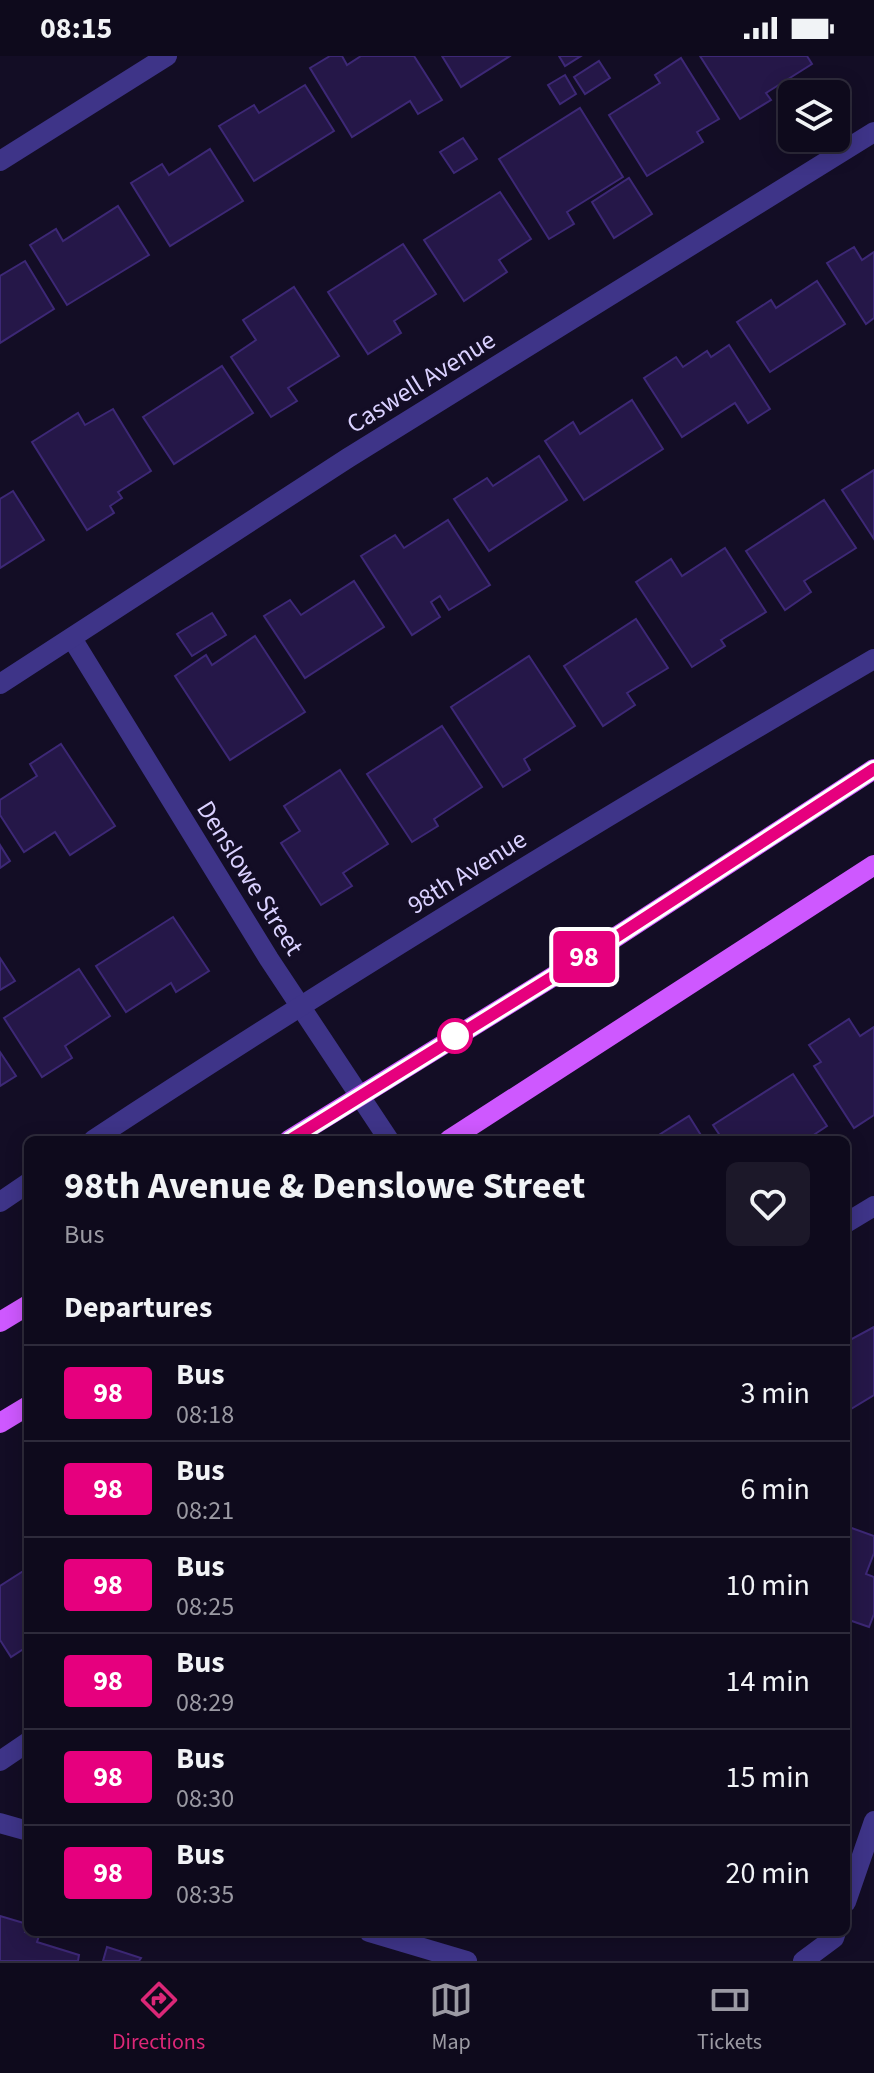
<!DOCTYPE html>
<html lang="en">
<head>
<meta charset="utf-8">
<style>
  body { margin:0; font-family:"Source Sans 3",sans-serif; background:#1c1829; color:#f1f3f6; height:100vh; display:flex; flex-direction:column; font-size:30px; white-space:nowrap }
  * { box-sizing:border-box; margin:0 }
  p { font-size:26px; color:#9b9aa3 }
  .icon { flex:none; width:44px; height:44px; fill:none; stroke:currentColor; stroke-width:2; stroke-linecap:round; stroke-linejoin:round }
  .map { position:relative; flex:1; overflow:hidden }
  .details { position:absolute; left:24px; top:1080px; width:826px; height:800px; display:flex; flex-direction:column; background:#0e0a1c; border-radius:12px; box-shadow:0 4px 20px #0003,0 0 0 2px #2e2b3b }
  .details>* { flex:none }
  .badge { padding:0 16px; border-radius:6px; font-size:28px; line-height:52px }
  .fabs { position:absolute; left:778px; top:24px; display:grid; gap:16px }
  .fabs a { display:grid; place-items:center; width:72px; height:72px; border-radius:12px; background:#0e0a1c; box-shadow:0 4px 20px #0003,0 0 0 2px #2e2b3b; font-size:40px }
  .map>.badge { position:absolute; translate:-50% -50%; box-shadow:0 0 0 4px #fff }
  h2 { padding:0 40px; font-size:30px; line-height:72px }
  .round { display:grid; place-items:center; flex:none; width:84px; height:84px; border-radius:12px; background:#1c1829 }
  .summary { display:flex; align-items:center; justify-content:space-between; height:136px; padding:0 40px }
  h1 { font-size:38px; font-weight:700; line-height:60px }
  ul { padding:0; list-style:none }
  li { display:flex; align-items:center; gap:24px; height:96px; padding:0 40px; border-top:2px solid #2e2b3b }
  li div { flex:1 }
  li b { display:block; font-size:30px }
  li em { font-style:normal }
  li .badge { min-width:88px; font-weight:700; text-align:center }
  .status { display:flex; justify-content:space-between; align-items:center; height:56px; padding:0 40px; background:#0e0a1c; direction:ltr }
  .status svg { height:22px; fill:currentColor }
  .tabs { display:flex; justify-content:space-around; align-items:center; height:112px; border-top:2px solid #2e2b3b; background:#0e0a1c; font-size:22px; color:#9b9aa3 }
  .tabs a { display:grid; justify-items:center; gap:4px }
  .tabs .on { color:#db2777 }
  .map>svg:first-child { display:block }
</style>
</head>
<body>
<div class="status"><b>08:15</b><svg viewBox="0 0 49 12"><path d="M0 12V9h3v3zM5 12V6h3v6zM10 12V3h3v9zM15 12V0h3v12zM26 1h20v11H26zM47 4h2v5h-2z"/></svg></div>
<div class="map">
<svg width="874" height="1905" viewBox="0 0 874 1905">
  <rect width="100%" height="100%" fill="#130d25"/>
  <!-- building -->
  <g fill="#251748" stroke="#3d2876" stroke-width="2">
    <polygon points="330,0 342,0 347,9 361,0 414,0 442,44 418,58 410,45 352,81 310,12"/>
    <polygon points="442,0 510,0 461,31"/>
    <polygon points="559,0 581,0 565,10"/>
    <polygon points="700,0 807,0 812,8 766,37 771,44 740,63"/>
    <polygon points="681,2 719,63 697,76 703,86 647,120 609,59 660,27 655,19"/>
    <polygon points="599,5 610,22 585,38 574,21"/>
    <polygon points="565,19 576,38 560,48 548,29"/>
    <polygon points="305,29 334,75 254,125 219,70 254,49 259,57"/>
    <polygon points="580,52 623,121 567,156 574,168 549,183 499,103"/>
    <polygon points="463,82 477,103 454,117 440,96"/>
    <polygon points="210,93 243,145 170,190 131,127 162,108 169,119"/>
    <polygon points="629,122 652,158 614,182 592,146"/>
    <polygon points="500,136 531,183 499,204 507,216 464,245 424,184"/>
    <polygon points="118,150 149,199 67,249 30,189 56,173 63,185"/>
    <polygon points="403,188 436,238 394,265 401,277 368,298 328,236"/>
    <polygon points="854,191 862,204 874,196 874,262 866,268 827,207"/>
    <polygon points="25,205 54,253 0,287 0,220"/>
    <polygon points="817,225 845,268 770,316 737,266 771,244 776,252"/>
    <polygon points="294,231 339,300 288,332 297,345 271,361 231,301 256,284 243,264"/>
    <polygon points="729,289 770,353 748,367 735,347 682,381 644,322 676,301 683,311 707,295 711,301"/>
    <polygon points="222,310 253,357 174,408 143,361"/>
    <polygon points="632,344 663,393 584,444 545,385 573,366 580,378"/>
    <polygon points="113,353 151,415 118,436 122,442 110,450 114,457 87,474 32,386 78,357 85,369"/>
    <polygon points="539,400 567,444 489,495 454,443 487,422 493,430"/>
    <polygon points="874,414 874,483 842,434"/>
    <polygon points="13,435 44,484 0,512 0,443"/>
    <polygon points="824,444 856,492 804,525 811,536 785,554 746,495"/>
    <polygon points="448,464 490,529 449,554 440,540 431,546 440,561 412,579 361,500 395,479 404,492"/>
    <polygon points="725,492 766,556 721,584 725,590 692,611 636,526 671,503 682,520"/>
    <polygon points="354,525 384,571 305,622 264,560 290,544 301,559"/>
    <polygon points="212,557 226,579 192,600 177,578"/>
    <polygon points="636,563 668,612 627,637 635,649 603,670 564,610"/>
    <polygon points="255,580 305,656 230,704 175,620 206,599 212,609"/>
    <polygon points="529,600 575,670 524,703 530,714 503,731 451,651"/>
    <polygon points="442,670 482,731 434,763 438,770 412,786 367,718"/>
    <polygon points="61,688 115,770 70,799 55,776 24,796 0,759 0,744 37,720 30,708"/>
    <polygon points="340,714 388,788 343,817 352,830 321,849 281,787 300,775 284,750"/>
    <polygon points="0,789 10,805 0,812"/>
    <polygon points="173,861 209,915 176,936 171,927 126,956 96,910"/>
    <polygon points="0,902 15,925 0,934"/>
    <polygon points="79,913 110,960 65,990 72,1002 42,1021 4,962"/>
    <polygon points="849,963 860,980 874,971 874,1059 854,1072 814,1010 821,1006 809,989"/>
    <polygon points="0,996 16,1020 0,1030"/>
    <polygon points="793,1018 827,1070 806,1084 723,1084 713,1069"/>
    <polygon points="689,1060 704,1084 651,1084"/>
    <polygon points="874,1271 874,1339 846,1356 846,1286"/>
    <polygon points="846,1470 874,1480 874,1497 866,1518 874,1521 874,1558 869,1571 846,1563"/>
    <polygon points="28,1512 28,1590 11,1601 0,1584 0,1530"/>
    <polygon points="0,1860 27,1868 25,1876 39,1880 37,1886 79,1899 78,1905 0,1905"/>
    <polygon points="107,1891 141,1902 139,1905 103,1905"/>
  </g>
  <g fill="none" stroke-linecap="round" stroke-linejoin="round">
    <!-- minor -->
    <g stroke="#3e3488" stroke-width="20">
      <polyline points="0,105 167,0"/>
      <polyline points="73,584 269,903 389,1084"/>
      <polyline points="0,628 348,402 874,76"/>
      <path d="M93 1084C349 916 610 757 874 603"/>
      <polyline points="0,1146 28,1127"/>
      <polyline points="846,1167 874,1150"/>
      <polyline points="0,1705 28,1686"/>
      <polyline points="0,1767 28,1775"/>
      <polyline points="846,1846 874,1765"/>
      <polyline points="369,1876 467,1905"/>
      <polyline points="803,1905 834,1882 836,1876"/>
    </g>
    <!-- primary -->
    <g stroke="#ce58ff" stroke-width="20">
      <polyline points="289,1084 596,894 874,713"/>
      <polyline points="449,1084 874,809"/>
      <polyline points="0,1266 28,1249"/>
      <polyline points="0,1367 28,1350"/>
    </g>
  </g>
  <g fill="none" stroke-linecap="round" stroke-linejoin="round">
    <!-- line casing -->
    <g stroke="#fff" stroke-width="18">
      <polyline id="line" points="290,1084 596,894 874,713"/>
    </g>
    <!-- line -->
    <use href="#line" stroke="#e6007e" stroke-width="12"/>
  </g>
  <!-- markers -->
  <circle fill="#fff" stroke="#e6007e" stroke-width="4" cx="455" cy="980" r="16"/>
  <g text-anchor="middle" dominant-baseline="central" stroke-width="7" stroke-linejoin="round" paint-order="stroke">
    <!-- street labels -->
    <g font-size="26" fill="#dad1ff" stroke="#130d25">
      <text transform="translate(421 326) rotate(-32)">Caswell Avenue</text>
      <text transform="translate(467 816) rotate(-32)">98th Avenue</text>
      <text transform="translate(250 822) rotate(58)">Denslowe Street</text>
    </g>
  </g>
</svg>
<div class="fabs">
<a><svg class="icon" aria-label="layers" viewBox="0 0 24 24"><path d="M12 4l9 5-9 5-9-5zM3 14l9 5 9-5"/></svg></a>
</div>
<b class="badge" style="left:584px;top:901px;background:#e6007e;color:#fff">98</b>
<section class="details">
<div class="summary"><div><h1>98th Avenue &amp; Denslowe Street</h1><p>Bus</p></div><a class="round"><svg class="icon" aria-label="heart" viewBox="0 0 24 24"><path d="M12 20l-8-8c-3-5 5-10 8-4 3-6 11-1 8 4z"/></svg></a></div>
<h2>Departures</h2>
<ul>
<li><span class="badge" style="background:#e6007e;color:#fff">98</span><div><b>Bus</b><p>08:18</p></div><em>3 min</em></li>
<li><span class="badge" style="background:#e6007e;color:#fff">98</span><div><b>Bus</b><p>08:21</p></div><em>6 min</em></li>
<li><span class="badge" style="background:#e6007e;color:#fff">98</span><div><b>Bus</b><p>08:25</p></div><em>10 min</em></li>
<li><span class="badge" style="background:#e6007e;color:#fff">98</span><div><b>Bus</b><p>08:29</p></div><em>14 min</em></li>
<li><span class="badge" style="background:#e6007e;color:#fff">98</span><div><b>Bus</b><p>08:30</p></div><em>15 min</em></li>
<li><span class="badge" style="background:#e6007e;color:#fff">98</span><div><b>Bus</b><p>08:35</p></div><em>20 min</em></li>
</ul>
</section>
</div>
<nav class="tabs">
<a class="on"><svg class="icon" aria-label="directions" viewBox="0 0 24 24"><path d="M12 3l9 9-9 9-9-9zM9 14v-3h6M13 9l2 2-2 2"/></svg>Directions</a>
<a><svg class="icon" aria-label="map" viewBox="0 0 24 24"><path d="M3 6l6-2 6 2 6-2v14l-6 2-6-2-6 2zM9 4v14M15 6v14"/></svg>Map</a>
<a><svg class="icon" aria-label="tickets" viewBox="0 0 24 24"><path d="M3 7h18v10H3zM15 7v10"/></svg>Tickets</a>
</nav>
</body>
</html>
